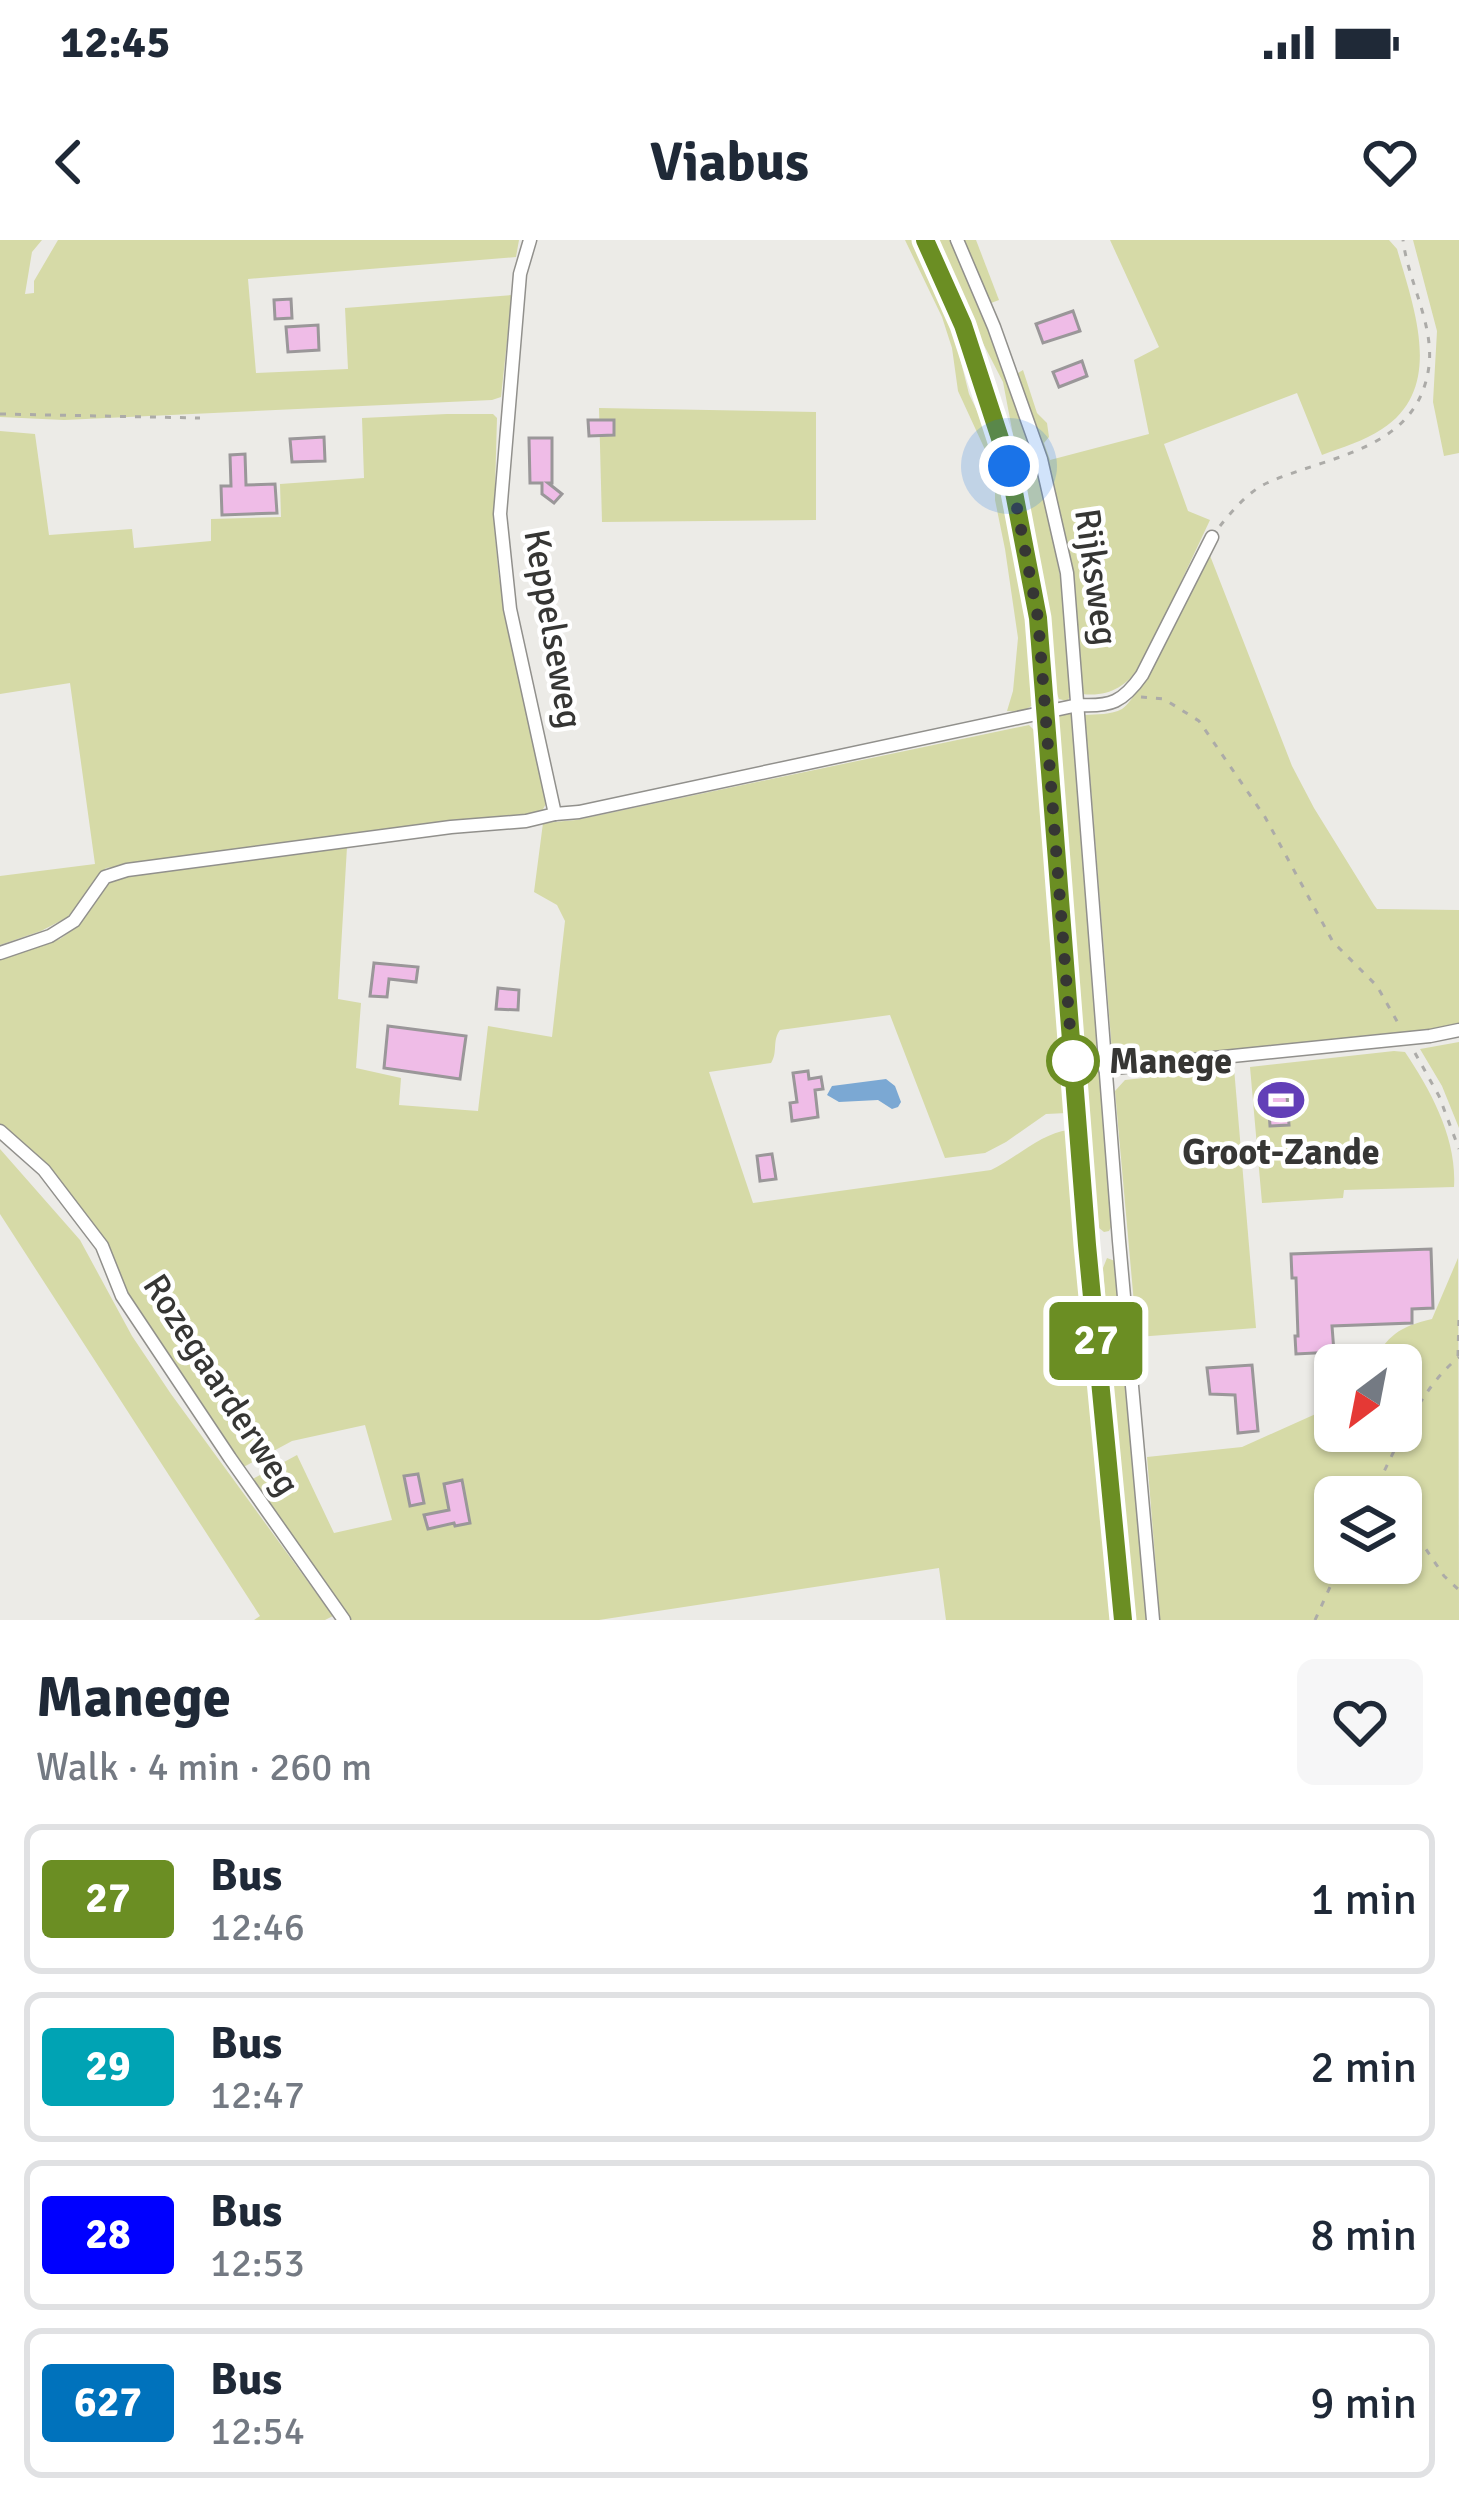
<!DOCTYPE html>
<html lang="en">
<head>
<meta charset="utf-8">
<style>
  body { margin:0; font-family:Signika,sans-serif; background:#f6f6f7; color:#1f2937; height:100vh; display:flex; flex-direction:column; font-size:45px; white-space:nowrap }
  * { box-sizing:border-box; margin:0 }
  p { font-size:39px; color:#747a83 }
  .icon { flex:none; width:66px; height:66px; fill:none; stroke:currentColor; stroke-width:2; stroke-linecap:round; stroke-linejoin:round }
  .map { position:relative; height:1380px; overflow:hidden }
  .drawer { display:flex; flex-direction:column; background:#fff; flex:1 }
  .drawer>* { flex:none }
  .badge { padding:0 24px; border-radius:9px; font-size:42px; line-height:78px }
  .needle { width:78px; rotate:212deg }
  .buttons { position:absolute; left:1314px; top:1104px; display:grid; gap:24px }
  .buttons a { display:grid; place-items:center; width:108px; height:108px; border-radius:18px; background:#fff; box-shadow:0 3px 9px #0004; font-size:60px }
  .you { position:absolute; width:60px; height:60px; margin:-30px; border:9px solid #fff; border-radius:50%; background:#1a73e8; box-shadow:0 0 0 18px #1a73e833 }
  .map>.badge { position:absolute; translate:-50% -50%; box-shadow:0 0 0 6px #fff }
  .round { display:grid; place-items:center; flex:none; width:126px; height:126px; border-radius:18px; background:#f6f6f7 }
  .headline { display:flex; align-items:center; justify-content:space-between; height:204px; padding:0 36px }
  h1 { font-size:57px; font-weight:800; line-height:90px }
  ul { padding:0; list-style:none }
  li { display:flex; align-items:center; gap:36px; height:150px; margin:0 24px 18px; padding:0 12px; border:6px solid #e0e1e3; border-radius:18px }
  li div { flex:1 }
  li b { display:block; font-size:45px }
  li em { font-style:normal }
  li .badge { min-width:132px; font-weight:700; text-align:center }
  .status { display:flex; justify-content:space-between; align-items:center; height:84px; padding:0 60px; background:#fff; direction:ltr }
  .status svg { height:33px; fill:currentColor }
  header { display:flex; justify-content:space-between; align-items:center; height:156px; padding:0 36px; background:#fff; font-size:54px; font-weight:800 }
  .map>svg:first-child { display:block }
</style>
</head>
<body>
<div class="status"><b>12:45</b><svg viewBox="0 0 49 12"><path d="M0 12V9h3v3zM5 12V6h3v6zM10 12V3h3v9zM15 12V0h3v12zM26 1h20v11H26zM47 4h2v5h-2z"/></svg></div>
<header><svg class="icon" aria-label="back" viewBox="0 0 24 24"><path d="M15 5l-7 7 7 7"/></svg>Viabus<svg class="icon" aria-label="heart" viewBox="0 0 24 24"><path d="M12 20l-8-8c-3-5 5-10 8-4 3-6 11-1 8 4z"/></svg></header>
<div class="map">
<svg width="1459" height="1380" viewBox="0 0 1459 1380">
  <rect width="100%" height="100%" fill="#ecebe7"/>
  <!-- green -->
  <g fill="#d6daa7" fill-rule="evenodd">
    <polygon points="0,0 42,0 32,12 25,54 34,53 34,41 58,0 519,0 516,17 248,39 256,133 348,129 345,68 512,55 501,157 492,160 64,180 0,177"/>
    <polygon points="905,0 914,0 949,74 969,154 992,202 999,226 993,227 958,151 952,108 942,77"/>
    <polygon points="935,0 951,0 1004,127 1035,217 1032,219 1033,224 1037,224 1064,355 1072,454 1067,461 1059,459 1054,446 1037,317 1019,228 1024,226 1023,221 1018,221 1003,142 971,80"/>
    <polygon points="963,0 976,0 999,60 991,63"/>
    <path d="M1110 0H1389L1397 9C1413 66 1446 148 1382 189 1364 201 1343 207 1322 215L1297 153 1164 204 1188 271 1210 280 1141 427C1124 447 1109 457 1082 454L1078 412 1028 168 1018 133 1023 130 1037 173 1047 183 1049 197 1044 203 1050 220 1149 194 1134 120 1159 107Z"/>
    <polygon points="1413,0 1459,0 1459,213 1444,216 1433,162 1437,91"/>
    <polygon points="599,168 816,172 816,280 602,282"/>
    <polygon points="447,174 493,174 497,178 494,284 499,338 542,535 547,562 542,571 527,577 451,581 106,628 68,677 41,691 0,705 0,636 95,624 70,443 0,454 0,191 35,194 49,295 132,289 134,308 211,301 211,279 281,277 280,244 364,238 362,178"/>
    <polygon points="1001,233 1018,303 1037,455 1035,464 1021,472 1007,471 1013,451 1018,398 1005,309 995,260 995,234"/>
    <path d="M1209 313 1292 526 1314 568 1374 665 1377 669 1459 670V787L1113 824 1085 475C1097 474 1111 475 1122 469 1143 456 1195 341 1209 313Z"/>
    <polygon points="1074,472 1112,985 1109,991 1104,992 1099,988 1074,741 1054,480 1061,475"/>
    <path d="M1029 485 1035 491 1067 873 1046 874 1006 902 985 913 945 918 890 775 780 790C772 800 778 813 771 823L709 832 753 963 991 930C1016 918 1042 893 1068 890L1086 1109 1093 1134 1116 1380H946L939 1328 599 1380H348L247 1242 297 1215 334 1293 392 1280 365 1185 292 1201 238 1230 102 1013 54 948 0 891V719L60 699 79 685 110 640 131 635 347 607 338 759 361 763 356 828 401 838 399 865 478 871 488 786 552 797 565 681 557 665 534 652 543 583 576 580Z"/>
    <polygon points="1459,802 1459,888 1442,846 1420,809"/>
    <path d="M1394 811 1405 812C1431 851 1457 898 1454 947L1344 950 1343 958 1262 963 1250 827Z"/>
    <polygon points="1234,828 1256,1088 1137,1097 1115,851 1125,840"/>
    <polygon points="0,909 80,1000 132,1096 171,1154 333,1376 325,1380 254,1380 260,1376 0,974"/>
    <polygon points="1107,1018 1115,1021 1148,1380 1134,1380 1117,1210 1103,1028"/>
    <path d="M1458 1018 1459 1380H1160L1147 1217 1242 1207 1329 1168 1335 1160V1191H1401V1125H1370C1389 1095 1398 1087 1432 1079ZM1335 1257H1401V1323H1335Z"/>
  </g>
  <!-- water -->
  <polygon fill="#7ba8d3" points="886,839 895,846 901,862 898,867 892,869 878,860 839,862 827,855 832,846"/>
  <!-- building -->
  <g fill="#efbce7" stroke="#9a9799" stroke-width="3">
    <polygon points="291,59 292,78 275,79 274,60"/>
    <polygon points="1073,71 1080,91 1043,103 1036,84"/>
    <polygon points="318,85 319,110 288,112 286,87"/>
    <polygon points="1082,121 1087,136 1059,147 1053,132"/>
    <polygon points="588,180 614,180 614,195 589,196"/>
    <polygon points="324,197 325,221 292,222 290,199"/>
    <polygon points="529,198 552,198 552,243 548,243 562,254 554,263 542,254 542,243 530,243"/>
    <polygon points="245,214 246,245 275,244 277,273 222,275 221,246 231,246 230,215"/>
    <polygon points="374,723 418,727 416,742 389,739 387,757 370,756"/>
    <polygon points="498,748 519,750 518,770 496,769"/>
    <polygon points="388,786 466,796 460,839 384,828"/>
    <polygon points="808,831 809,839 821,837 823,849 815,850 818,877 792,881 790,863 797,862 793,833"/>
    <polygon points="1287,855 1289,885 1270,886 1268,856"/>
    <polygon points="772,914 776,939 760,941 757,916"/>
    <polygon points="1431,1009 1433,1068 1412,1069 1412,1083 1332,1086 1334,1112 1296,1114 1295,1096 1298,1096 1296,1038 1292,1038 1291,1014"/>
    <polygon points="1252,1125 1258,1191 1238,1193 1235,1155 1210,1154 1207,1128"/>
    <polygon points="418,1234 424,1263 410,1266 404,1236"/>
    <polygon points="462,1240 470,1283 455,1286 454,1283 428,1289 424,1275 449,1270 444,1244"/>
  </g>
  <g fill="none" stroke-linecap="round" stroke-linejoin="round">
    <!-- minor casing -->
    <g stroke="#91908c" stroke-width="15">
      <g id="minor">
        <polyline points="530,0 520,34 500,274 510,369 555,574"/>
        <polyline points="957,0 994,87 1041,219 1067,333 1119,1001 1153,1380"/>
        <path d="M0 713 50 696 74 681 105 637 127 630 451 587 526 581 555 574 579 572 1078 465C1111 467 1123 462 1142 435L1212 297"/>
        <polyline points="1105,829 1430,796 1459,790"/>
        <polyline points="0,891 44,930 102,1006 122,1056 230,1218 344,1380"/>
      </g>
    </g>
    <!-- primary casing -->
    <g stroke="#91908c" stroke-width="21">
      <polyline id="primary" points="925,0 963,85 1009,227 1038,378 1087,1005 1123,1380"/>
    </g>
    <!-- path -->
    <g stroke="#acaba8" stroke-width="3" stroke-dasharray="6 9" stroke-linecap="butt">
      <polyline points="0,174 200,178"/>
      <path d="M1220 286C1232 271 1249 251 1267 243 1329 215 1418 211 1429 126 1434 84 1408 41 1403 0"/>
      <polyline points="1141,457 1164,459 1199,481 1265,577 1333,702 1377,746 1398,783"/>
      <polyline points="1415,813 1439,856 1459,909"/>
      <polyline points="1458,1116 1459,1075"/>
      <path d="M1371 1257C1396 1211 1417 1151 1459 1117"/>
      <polyline points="1401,1272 1444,1336 1459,1350"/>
      <polyline points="1315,1380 1341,1323"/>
    </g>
    <!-- minor -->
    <use href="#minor" stroke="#fff" stroke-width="12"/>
    <!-- primary -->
    <use href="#primary" stroke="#fff" stroke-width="18"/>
  </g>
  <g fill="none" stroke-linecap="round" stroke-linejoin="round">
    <!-- line casing -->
    <g stroke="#fff" stroke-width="27">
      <polyline id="line" points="925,0 963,85 1009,226 1038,378 1087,1005 1123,1380"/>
    </g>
    <!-- line -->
    <use href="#line" stroke="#6b8e23" stroke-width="18"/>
    <!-- walk -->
    <polyline stroke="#363634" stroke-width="12" stroke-dasharray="0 21.6" points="1009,226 1038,378 1073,827 1073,821"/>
  </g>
  <!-- icons -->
  <defs>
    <g id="stadium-bare" transform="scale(3.6)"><path d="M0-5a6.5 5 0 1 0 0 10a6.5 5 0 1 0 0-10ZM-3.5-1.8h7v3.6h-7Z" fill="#623fb7" stroke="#fff" stroke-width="2.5" paint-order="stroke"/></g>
  </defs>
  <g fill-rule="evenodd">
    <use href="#stadium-bare" x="1281" y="860"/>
  </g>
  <!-- markers -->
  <circle fill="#fff" stroke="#6b8e23" stroke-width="6" cx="1073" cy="821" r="24"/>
  <g text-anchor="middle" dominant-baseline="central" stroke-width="9" stroke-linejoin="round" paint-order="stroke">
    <!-- street labels -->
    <g font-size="36" fill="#363634" stroke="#fff">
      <text transform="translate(1096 337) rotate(82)">Rijksweg</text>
      <text transform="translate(553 389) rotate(80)">Keppelseweg</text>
      <text transform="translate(221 1145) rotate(57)">Rozegaarderweg</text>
    </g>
    <!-- stop labels -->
    <g font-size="36" font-weight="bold" fill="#363634" stroke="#fff" text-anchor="start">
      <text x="1109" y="821">Manege</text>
    </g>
    <!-- poi labels -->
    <g font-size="36" font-weight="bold" fill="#363634" stroke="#fff">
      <text x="1281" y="912">Groot-Zande</text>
    </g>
  </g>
</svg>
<div class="buttons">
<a><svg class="needle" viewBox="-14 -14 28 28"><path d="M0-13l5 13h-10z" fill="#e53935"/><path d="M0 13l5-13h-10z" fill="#747a83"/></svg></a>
<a><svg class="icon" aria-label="layers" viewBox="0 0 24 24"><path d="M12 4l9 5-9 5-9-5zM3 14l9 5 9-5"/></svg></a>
</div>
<div class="you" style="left:1009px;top:226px"></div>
<b class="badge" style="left:1096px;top:1101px;background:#6b8e23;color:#fff">27</b>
</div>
<section class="drawer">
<div class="headline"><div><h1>Manege</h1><p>Walk · 4 min · 260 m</p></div><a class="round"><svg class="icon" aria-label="heart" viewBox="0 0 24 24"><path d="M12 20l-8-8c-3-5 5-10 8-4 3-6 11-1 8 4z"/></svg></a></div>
<ul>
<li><span class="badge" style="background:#6b8e23;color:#fff">27</span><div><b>Bus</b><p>12:46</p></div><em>1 min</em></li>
<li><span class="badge" style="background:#00a3b4;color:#fff">29</span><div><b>Bus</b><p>12:47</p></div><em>2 min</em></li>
<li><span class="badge" style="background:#00f;color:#fff">28</span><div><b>Bus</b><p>12:53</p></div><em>8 min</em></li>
<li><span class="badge" style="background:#0072bc;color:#fff">627</span><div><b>Bus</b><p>12:54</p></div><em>9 min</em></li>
</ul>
</section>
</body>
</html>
